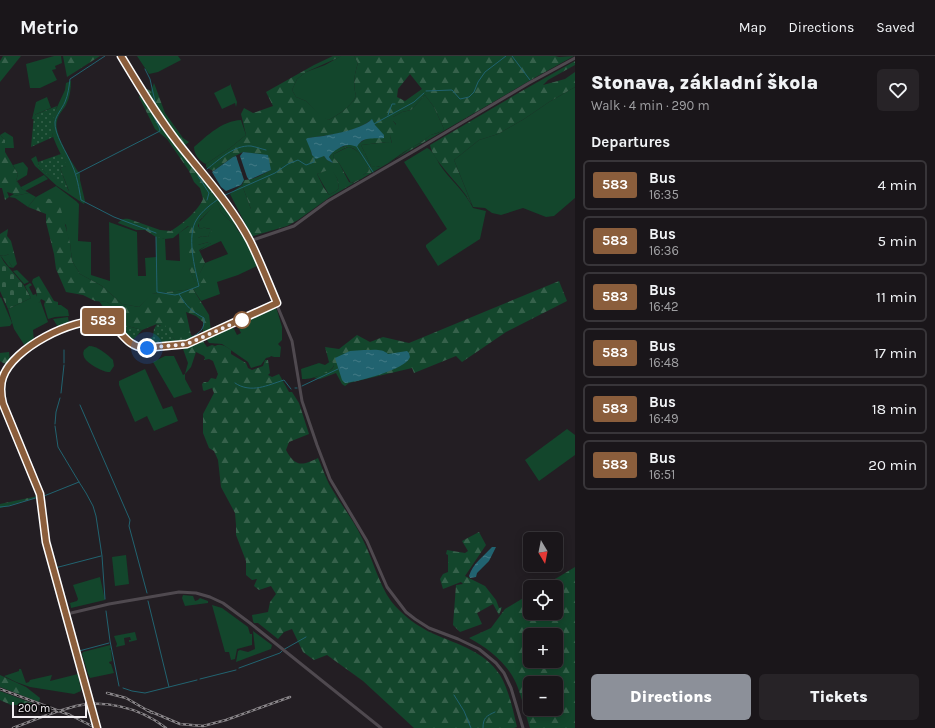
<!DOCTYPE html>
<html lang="en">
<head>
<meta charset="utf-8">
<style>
  body { margin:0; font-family:Karla,sans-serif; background:#272327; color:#f1f3f6; height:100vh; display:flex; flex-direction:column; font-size:15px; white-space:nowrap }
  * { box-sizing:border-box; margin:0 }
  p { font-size:13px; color:#9f9fa2 }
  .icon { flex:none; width:22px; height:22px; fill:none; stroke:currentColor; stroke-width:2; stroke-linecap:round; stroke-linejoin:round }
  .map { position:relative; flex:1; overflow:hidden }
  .side { display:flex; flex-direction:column; background:#1a161a; width:360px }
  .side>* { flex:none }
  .badge { padding:0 8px; border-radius:3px; font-size:14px; line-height:26px }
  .needle { width:26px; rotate:170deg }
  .fabs { position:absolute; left:523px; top:476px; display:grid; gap:8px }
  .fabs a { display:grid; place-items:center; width:40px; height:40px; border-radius:6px; background:#1a161a; box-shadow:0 2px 10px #0003,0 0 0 1px #383539; font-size:20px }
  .scale { position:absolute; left:12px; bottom:10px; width:75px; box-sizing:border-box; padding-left:4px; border:2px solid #f3eff3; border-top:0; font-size:11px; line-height:14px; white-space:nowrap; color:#f3eff3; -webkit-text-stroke:3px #0b090b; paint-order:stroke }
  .you { position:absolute; width:20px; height:20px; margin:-10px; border:3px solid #fff; border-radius:50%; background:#1a73e8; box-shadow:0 0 0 6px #1a73e833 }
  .map>.badge { position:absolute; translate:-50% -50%; box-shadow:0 0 0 2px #fff }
  h2 { padding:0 16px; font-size:15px; line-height:36px }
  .round { display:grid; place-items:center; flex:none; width:42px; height:42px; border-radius:6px; background:#272327 }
  .headline { display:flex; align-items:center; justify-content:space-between; height:68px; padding:0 16px }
  h1 { font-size:19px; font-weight:800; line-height:30px }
  .button { display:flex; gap:8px; margin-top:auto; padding:8px 16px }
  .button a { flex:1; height:46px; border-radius:6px; background:#8c9099; color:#fff; font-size:16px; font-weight:800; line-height:46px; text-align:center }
  .button a+a { background:#272327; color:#f1f3f6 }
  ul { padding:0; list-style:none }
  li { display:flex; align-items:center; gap:12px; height:50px; margin:0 8px 6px; padding:0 8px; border:2px solid #383539; border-radius:6px }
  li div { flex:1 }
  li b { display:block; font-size:15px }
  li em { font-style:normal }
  li .badge { min-width:44px; font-weight:700; text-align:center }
  header { display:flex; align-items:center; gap:24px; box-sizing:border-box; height:56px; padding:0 20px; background:#1a161a; border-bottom:1px solid #383539 }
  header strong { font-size:19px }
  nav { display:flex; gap:22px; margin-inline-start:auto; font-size:14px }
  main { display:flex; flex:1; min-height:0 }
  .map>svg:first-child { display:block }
</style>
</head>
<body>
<header>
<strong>Metrio</strong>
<nav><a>Map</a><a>Directions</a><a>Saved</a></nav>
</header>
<main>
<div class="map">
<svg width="575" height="672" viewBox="0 0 575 672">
  <defs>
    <pattern id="forest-firs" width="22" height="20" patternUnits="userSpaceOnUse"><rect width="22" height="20" fill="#13462c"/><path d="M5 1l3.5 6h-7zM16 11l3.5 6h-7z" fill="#36614b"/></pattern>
    <pattern id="cemetery-stones" width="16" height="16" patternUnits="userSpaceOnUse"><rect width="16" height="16" fill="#13462c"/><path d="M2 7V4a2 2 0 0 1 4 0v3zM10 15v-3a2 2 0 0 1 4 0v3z" fill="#36614b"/></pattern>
    <pattern id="park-dots" width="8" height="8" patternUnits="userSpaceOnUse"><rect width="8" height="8" fill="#13462c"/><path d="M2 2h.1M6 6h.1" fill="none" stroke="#36614b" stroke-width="1.8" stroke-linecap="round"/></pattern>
    <pattern id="water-ripples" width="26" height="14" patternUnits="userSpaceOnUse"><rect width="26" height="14" fill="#216370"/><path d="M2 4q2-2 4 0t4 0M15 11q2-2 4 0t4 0" fill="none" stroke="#427a85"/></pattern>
  </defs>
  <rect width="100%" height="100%" fill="#231e23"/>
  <!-- grass -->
  <g fill="#13462c">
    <polygon points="54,0 61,0 62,7 55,10 56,13 52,14 57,24 40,32 30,32 26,8"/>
    <polygon points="137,0 178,0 181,4 158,16 149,18"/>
    <path d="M341 0H354L358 7C354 20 353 27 356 40 350 52 340 57 329 64L323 62 306 45 296 41 292 34 297 23 306 16 325 9Z"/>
    <path d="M71 25C71 33 70 41 66 49 63 54 58 59 57 65 53 77 73 109 80 118V124L85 145 84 148 57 130 35 110 31 103 36 100 38 106 39 111 69 135 60 112 66 110C61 96 49 80 51 64L65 34 66 27Z"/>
    <polygon points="230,27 237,46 236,51 235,47 222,53 214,37 230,29"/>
    <polygon points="575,31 575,142 554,160 546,161 523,152 501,159 492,157 485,152 473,151 454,104 479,84 498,78 524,63 549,46"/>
    <path d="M425 39 434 51 444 73C439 78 432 77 428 81 422 86 416 89 409 93 399 98 383 115 371 110L361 89 387 86 392 87 390 80 396 68 393 65V61L402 56 411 54Z"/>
    <polygon points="47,41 51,52 34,59 34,63 32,63 36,46"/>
    <path d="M241 64 246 79 230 92 206 108C199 105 194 98 194 91 208 79 222 65 241 64Z"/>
    <polygon points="5,76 13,81 14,92 5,92 5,84 0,79"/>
    <path d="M348 91C358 92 366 105 369 113L368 116 363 119V122L351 127 339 107 333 101 334 98Z"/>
    <path d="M427 92C433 94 437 104 440 109 450 124 465 135 473 152L486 155 480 183 438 210 426 191V189L447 173 404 106Z"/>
    <polygon points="23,106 28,112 27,119 17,125 21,131 44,119 48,123 25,135 22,133 16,125 18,118 13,109"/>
    <polygon points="329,113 332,113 337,122 339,132 336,135 329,139 317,118"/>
    <polygon points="242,129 251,153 251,179 230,138 236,133"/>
    <polygon points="56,130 76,145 79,148 78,185 91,186 91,219 110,225 109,166 137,176 138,220 146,220 145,202 156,201 156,180 165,183 166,204 180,205 179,177 189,170 192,171 189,212 195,226 205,207 228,198 221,185 199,195 207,189 211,187 208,186 198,189 198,182 202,180 208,181 210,175 212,175 210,172 205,173 206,171 200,173 199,171 199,166 217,146 221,156 234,169 251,192 259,209 238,219 217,226 220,238 201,245 193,233 152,238 139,251 122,248 102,230 80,218 72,205 70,187 67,178 66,169 36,141 28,151 15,142 9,141 14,138 14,140 29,137 36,141"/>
    <polygon points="9,198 9,206 13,212 9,211 0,199 4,200"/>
    <polygon points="17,214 29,226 24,228 13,215"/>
    <polygon points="30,227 32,229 29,231 33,239 36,238 39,247 40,244 48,266 33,274 34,285 25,290 14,273 8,253 31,242 25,230"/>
    <polygon points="1,241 12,267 10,270 0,271 0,242"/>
    <polygon points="99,245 107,246 112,250 109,259 105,261 102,259 104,252"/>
    <polygon points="44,249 61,249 68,254 69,260 55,261 48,263"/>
    <polygon points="272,252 275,252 277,254 282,271 282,284 278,288 281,291 280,301 274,301 271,300 270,301 266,302 261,309 251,312 248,306 222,288 209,287 207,284 208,282 233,271 237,279 241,277 237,269"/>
    <polygon points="68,261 69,268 59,271 38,284 38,282 58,271 53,263"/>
    <path d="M89 290C97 290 107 298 113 304L114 310 110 316C104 317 86 307 84 301 83 298 83 297 84 294Z"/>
    <polygon points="165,300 174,300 183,319 185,318 185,323 192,336 174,342 153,306"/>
    <path d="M331 305H332L334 309C332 317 310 324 302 323L301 313 319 307 325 309Z"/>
    <polygon points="145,313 163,353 172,350 178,365 154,375 147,360 135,366 119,329 119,325"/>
    <polygon points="567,373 575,379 575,399 539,425 525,404"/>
    <polygon points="126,499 129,528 115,530 112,501"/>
    <polygon points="100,521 105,544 71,552 70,547 77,545 78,543 73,529"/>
    <polygon points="183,539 193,540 195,545 198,544 200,542 208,545 208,547 185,550 182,542"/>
    <polygon points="212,549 222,552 248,571 250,578 252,578 252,589 237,593 235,603 231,604 229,596 225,596"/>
    <polygon points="253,575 272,589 271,593 236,606 238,595 240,594 248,596 255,593"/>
    <polygon points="135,576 137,584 129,586 129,584 131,584 130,581 124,582 125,589 116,591 117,588 114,580"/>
    <polygon points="110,589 111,592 109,593 111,594 112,605 109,606 110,608 111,608 114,617 90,622 88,618 82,598 83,596"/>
    <polygon points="19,613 21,613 26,627 29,626 30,624 52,619 50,625 78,618 81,635 74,638 30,631 16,626 4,620 19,615"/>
  </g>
  <!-- forest -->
  <g fill="url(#forest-firs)" fill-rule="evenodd">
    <polygon points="3,0 21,0 0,26 0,5"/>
    <polygon points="63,0 100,0 67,21"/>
    <path d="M333 0H342L306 16 297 23 292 34 296 41 306 45 323 61 329 64C340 57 350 52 356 40 353 27 354 20 358 7L354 0H555L559 1 574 0 536 21 330 141 298 164 287 170 250 181 251 153 242 129 244 124C254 124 263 118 271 114L265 99 243 96 233 101 213 115 206 111V108L230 92 246 79 241 58 244 52 253 57 273 50 266 36 314 9ZM410 18 422 33 405 45 397 41 398 33ZM425 39 434 51 444 73 438 77 430 79 422 86 409 93 394 104 378 111 371 110 361 89 387 86 392 88 390 80 394 77 396 69 393 65V61L402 56 411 54ZM371 64 384 82 372 81 366 83 358 88 347 89 334 94 329 101 333 107 327 104 324 100 312 99 308 82C329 79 354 77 371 64ZM347 91C357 90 365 105 369 113L368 116 363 119 362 122 352 127 349 126 339 107 333 101 334 98ZM331 113 337 122 339 132 336 135 329 139 324 132 317 118Z"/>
    <path d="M575 5V9L548 24 543 29 565 23 575 16V31L549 46 524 63 498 78 479 84 454 104 472 149C470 146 468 142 465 138 457 126 432 103 430 89L520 36Z"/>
    <path d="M154 27 165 57 183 82 189 86 179 94 211 134 215 141H218L238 171V173L221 156 217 147 200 164 198 170 200 173 206 171V173L211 172 212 175 210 176 208 181 202 180 198 182V189L216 184 199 194 205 207 195 227 189 212V176L191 171 188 170 173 182 165 183 156 181 145 174H136L118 167C121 163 124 162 129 163L160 174 171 175C182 168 198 155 203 143L200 132 194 126 189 115 167 83 155 73 139 41 145 32 151 35Z"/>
    <polygon points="0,79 5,84 5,96 18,118 16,125 22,133 29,137 14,140 14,138 7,136 9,141 5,144 2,132 0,132"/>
    <polygon points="36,141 50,143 59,146 70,187 72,205 80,218 102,230 122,248 139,251 151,238 193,233 209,259 211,275 203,279 203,266 196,260 186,256 191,279 196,282 186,286 178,286 174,283 167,273 157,268 142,274 110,265 98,263 100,261 105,261 104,259 109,259 107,257 112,250 107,246 95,245 83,239 66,236 56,213 54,198 46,166 46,158 28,151"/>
    <polygon points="8,173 7,180 11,185 17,208 13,212 9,206 9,198 4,200 0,199 0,178"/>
    <polygon points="207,217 211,219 211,221 208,224 211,228 208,233 202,234 200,228"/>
    <polygon points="39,220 54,245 58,246 58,250 44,249 45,245 41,243 39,247 34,243 37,240 36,234 32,226 33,223"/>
    <polygon points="559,225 567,245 506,276 462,306 456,300 414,317 412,312 349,327 345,330 342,328 336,317 320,323 314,322 332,313 334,310 332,305 329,306 325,291 339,293 357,279 370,286 383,281 409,287"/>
    <path d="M203 285 207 291 212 289 215 290C221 287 225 290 231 294V298L246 307 248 312 252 314 263 310 265 304H268L270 317 268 319 272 321 279 318 289 336H292L299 347 309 378 289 386 286 394C295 411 302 410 318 402 322 411 325 420 329 428 339 446 353 463 362 482 372 501 379 529 391 545 402 559 418 571 434 578 459 589 484 595 500 619 509 634 513 654 517 671L514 672H414L363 625 327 599 314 604 303 596 292 573 284 576 278 583 258 567H254L253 565 252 559 268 556 270 546 276 538 271 530 259 534 254 530 257 523 252 524 246 519V505L236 479V469L235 457 221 431 218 404 214 395 209 392 203 377V358L214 337 212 332 204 335 203 334 202 328 204 326H208L211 322 216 323 218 318 213 305 209 303 204 304 205 302 204 300 196 296 191 311 185 318 188 307 183 293Z"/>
    <polygon points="9,296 10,305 5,308 0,305 0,297"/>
    <polygon points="38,440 38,441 0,452 0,448"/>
    <polygon points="479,476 486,489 465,520 485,530 496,544 499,552 502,551 499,559 493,548 477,557 482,568 460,576 453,569 456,529 463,528 461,526 443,533 440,523 443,518 448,516 448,499 446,498 447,494 465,497 468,495 462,485"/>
    <path d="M575 511V672H530C525 657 522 641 516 627 507 607 488 592 469 582L491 572 505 553 530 538V557H556V531H542ZM530 579H556V605H530ZM530 627H556V653H530Z"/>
    <polygon points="0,619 26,631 40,642 39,646 0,631"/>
    <polygon points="0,635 37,649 37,654 21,649 11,649 0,644"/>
  </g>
  <!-- cemetery -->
  <polygon fill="url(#cemetery-stones)" points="0,199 4,206 23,228 31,242 8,253 0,235"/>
  <!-- park -->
  <g fill="url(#park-dots)">
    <polygon points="57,50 51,69 53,81 31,91 34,59"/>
    <polygon points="61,98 67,110 60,112 69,136 39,111 38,106"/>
    <polygon points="110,265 142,274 135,282 131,284"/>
    <polygon points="157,268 160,270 165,269 167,273 169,273 174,283 178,286 149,287 149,284 153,280 154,273"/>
  </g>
  <!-- water -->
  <g fill="url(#water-ripples)">
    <path d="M372 63 375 69 384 79V82C374 83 362 80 357 91 355 90 352 89 350 89 344 88 332 95 329 101L333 107 327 104 324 100 316 103 312 99 311 95 306 83 308 82C325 80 360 75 372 63Z"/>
    <polygon points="243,96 268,99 271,114 249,124 247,121 240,100"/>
    <polygon points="236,100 244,124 241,129 226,135 221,131 212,116 233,101"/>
    <path d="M364 294C372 294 382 292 388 298L407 295 409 297 410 301C407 313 357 326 345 327L342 324 335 302 350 295Z"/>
    <path d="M492 491H496L489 505 477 517 476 521 470 522 469 520C473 507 483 501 492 491Z"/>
  </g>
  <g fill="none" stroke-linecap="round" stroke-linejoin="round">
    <!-- stream -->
    <g stroke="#216370" stroke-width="1">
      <path d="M105 0 70 23C69 31 68 39 65 46 62 53 56 59 55 66 54 78 67 97 72 109 77 120 79 132 81 144L114 161 156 177"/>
      <polyline points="512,0 530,24"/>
      <polyline points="145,13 150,23 156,50"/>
      <polyline points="426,35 452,34 460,43 469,41 474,36 478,26 485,16 506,0"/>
      <polyline points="388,59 392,48 395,48"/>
      <polyline points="374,68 414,46 424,37"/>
      <polyline points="357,91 373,116"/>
      <path d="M207 113C220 103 234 89 251 90 256 91 262 93 266 94"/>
      <polyline points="76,118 160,75 159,71 151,55"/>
      <polyline points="198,120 209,137 207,144"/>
      <polyline points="223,140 275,117 288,108 298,104 306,109 314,106 314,102"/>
      <polyline points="156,181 157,236 175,239 179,238"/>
      <path d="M190 282C200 277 205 273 204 262 191 255 187 251 179 238L199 230C195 213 186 179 197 163 202 155 211 148 220 142"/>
      <polyline points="64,307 64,294"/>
      <path d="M235 327C251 338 268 329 284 324L291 333"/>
      <polyline points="302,330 338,313"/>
      <polyline points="295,332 297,332"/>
      <polyline points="61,337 64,309"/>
      <polyline points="80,349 130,464 129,470 147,537"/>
      <polyline points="55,368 56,356 60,342"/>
      <polyline points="55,370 58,391 79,426 86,437 93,450 96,460 102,500 105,543"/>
      <polyline points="44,440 79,426"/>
      <polyline points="0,451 9,450 39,441"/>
      <polyline points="55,512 101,500"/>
      <polyline points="148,545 169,631"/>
      <polyline points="106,555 110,585 119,630"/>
      <polyline points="79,595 109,587"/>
      <polyline points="239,612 280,597 283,594 306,581"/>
      <polyline points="200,623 236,614"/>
      <polyline points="123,632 132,635 145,637 197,624"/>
      <polyline points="454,639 464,655 471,672"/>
      <path d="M483 672C483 662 486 660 495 656"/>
    </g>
    <!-- minor -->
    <g stroke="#4f494f" stroke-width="3">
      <polyline points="121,0 144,39 177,86 224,144 250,185 292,285 302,345 317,389 330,423 367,485 387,531 406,556 415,563 429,572 458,583 479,593 496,607 504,617 511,632 523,672"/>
      <polyline points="250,185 294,170 328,145 416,94 529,27 575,2"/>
      <polyline points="67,558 109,548 179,536 196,537 210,541 223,547 250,567 381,672"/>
      <path d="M97 672C81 610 64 549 47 488 43 474 44 460 42 446 40 435 34 425 30 415 20 391 0 349 2 323 4 316 10 309 16 304 37 284 64 267 93 265 122 264 119 289 144 292L187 288 277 247"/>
    </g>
    <!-- rail casing -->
    <g stroke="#898589" stroke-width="2.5">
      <g id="rail">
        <polyline points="0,633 70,659 96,672"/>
        <polyline points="107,637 126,642 152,657"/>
        <polyline points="147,654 180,668 203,670 226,664 290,641"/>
        <path d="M13 672C32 665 50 657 69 652 102 642 139 651 166 672"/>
      </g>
    </g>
    <!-- rail -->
    <use href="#rail" stroke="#0b090b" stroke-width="1" stroke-dasharray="3" stroke-linecap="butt"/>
  </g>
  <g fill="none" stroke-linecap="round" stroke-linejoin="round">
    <!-- line casing -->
    <g stroke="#fff" stroke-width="9">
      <path id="line" d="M97 672 46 486 40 438 3 348C1 340 0 329 3 321 13 292 72 262 102 265 120 267 123 290 144 292L187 288 277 247C268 226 260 205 250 185 231 149 203 119 178 87 157 60 139 30 121 0"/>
    </g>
    <!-- line -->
    <use href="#line" stroke="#8b5e3c" stroke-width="6"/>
    <!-- walk -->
    <polyline stroke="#f3eff3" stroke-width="4" stroke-dasharray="0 7.2" points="147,292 187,288 246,262 242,264"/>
  </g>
  <!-- markers -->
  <circle fill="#fff" stroke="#8b5e3c" stroke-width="2" cx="242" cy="264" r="8"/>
</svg>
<div class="fabs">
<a><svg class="needle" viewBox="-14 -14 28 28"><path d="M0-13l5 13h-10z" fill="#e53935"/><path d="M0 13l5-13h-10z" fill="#9f9fa2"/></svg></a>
<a><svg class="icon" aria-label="locate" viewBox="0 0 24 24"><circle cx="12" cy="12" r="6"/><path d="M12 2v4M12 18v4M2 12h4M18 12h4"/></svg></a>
<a>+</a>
<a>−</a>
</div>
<div class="scale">200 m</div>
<div class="you" style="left:147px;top:292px"></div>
<b class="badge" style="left:103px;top:265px;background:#8b5e3c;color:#fff">583</b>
</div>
<section class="side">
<div class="headline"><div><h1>Stonava, základní škola</h1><p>Walk · 4 min · 290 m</p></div><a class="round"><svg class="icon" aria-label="heart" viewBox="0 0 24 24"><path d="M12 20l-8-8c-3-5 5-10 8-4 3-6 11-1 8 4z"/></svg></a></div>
<h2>Departures</h2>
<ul>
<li><span class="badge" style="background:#8b5e3c;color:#fff">583</span><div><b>Bus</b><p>16:35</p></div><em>4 min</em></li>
<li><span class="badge" style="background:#8b5e3c;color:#fff">583</span><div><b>Bus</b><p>16:36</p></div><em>5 min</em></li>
<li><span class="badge" style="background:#8b5e3c;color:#fff">583</span><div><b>Bus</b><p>16:42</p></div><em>11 min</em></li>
<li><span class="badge" style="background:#8b5e3c;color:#fff">583</span><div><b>Bus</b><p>16:48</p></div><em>17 min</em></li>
<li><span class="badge" style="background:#8b5e3c;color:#fff">583</span><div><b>Bus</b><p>16:49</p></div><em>18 min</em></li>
<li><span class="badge" style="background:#8b5e3c;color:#fff">583</span><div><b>Bus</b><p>16:51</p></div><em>20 min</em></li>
</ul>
<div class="button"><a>Directions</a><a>Tickets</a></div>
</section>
</main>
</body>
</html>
